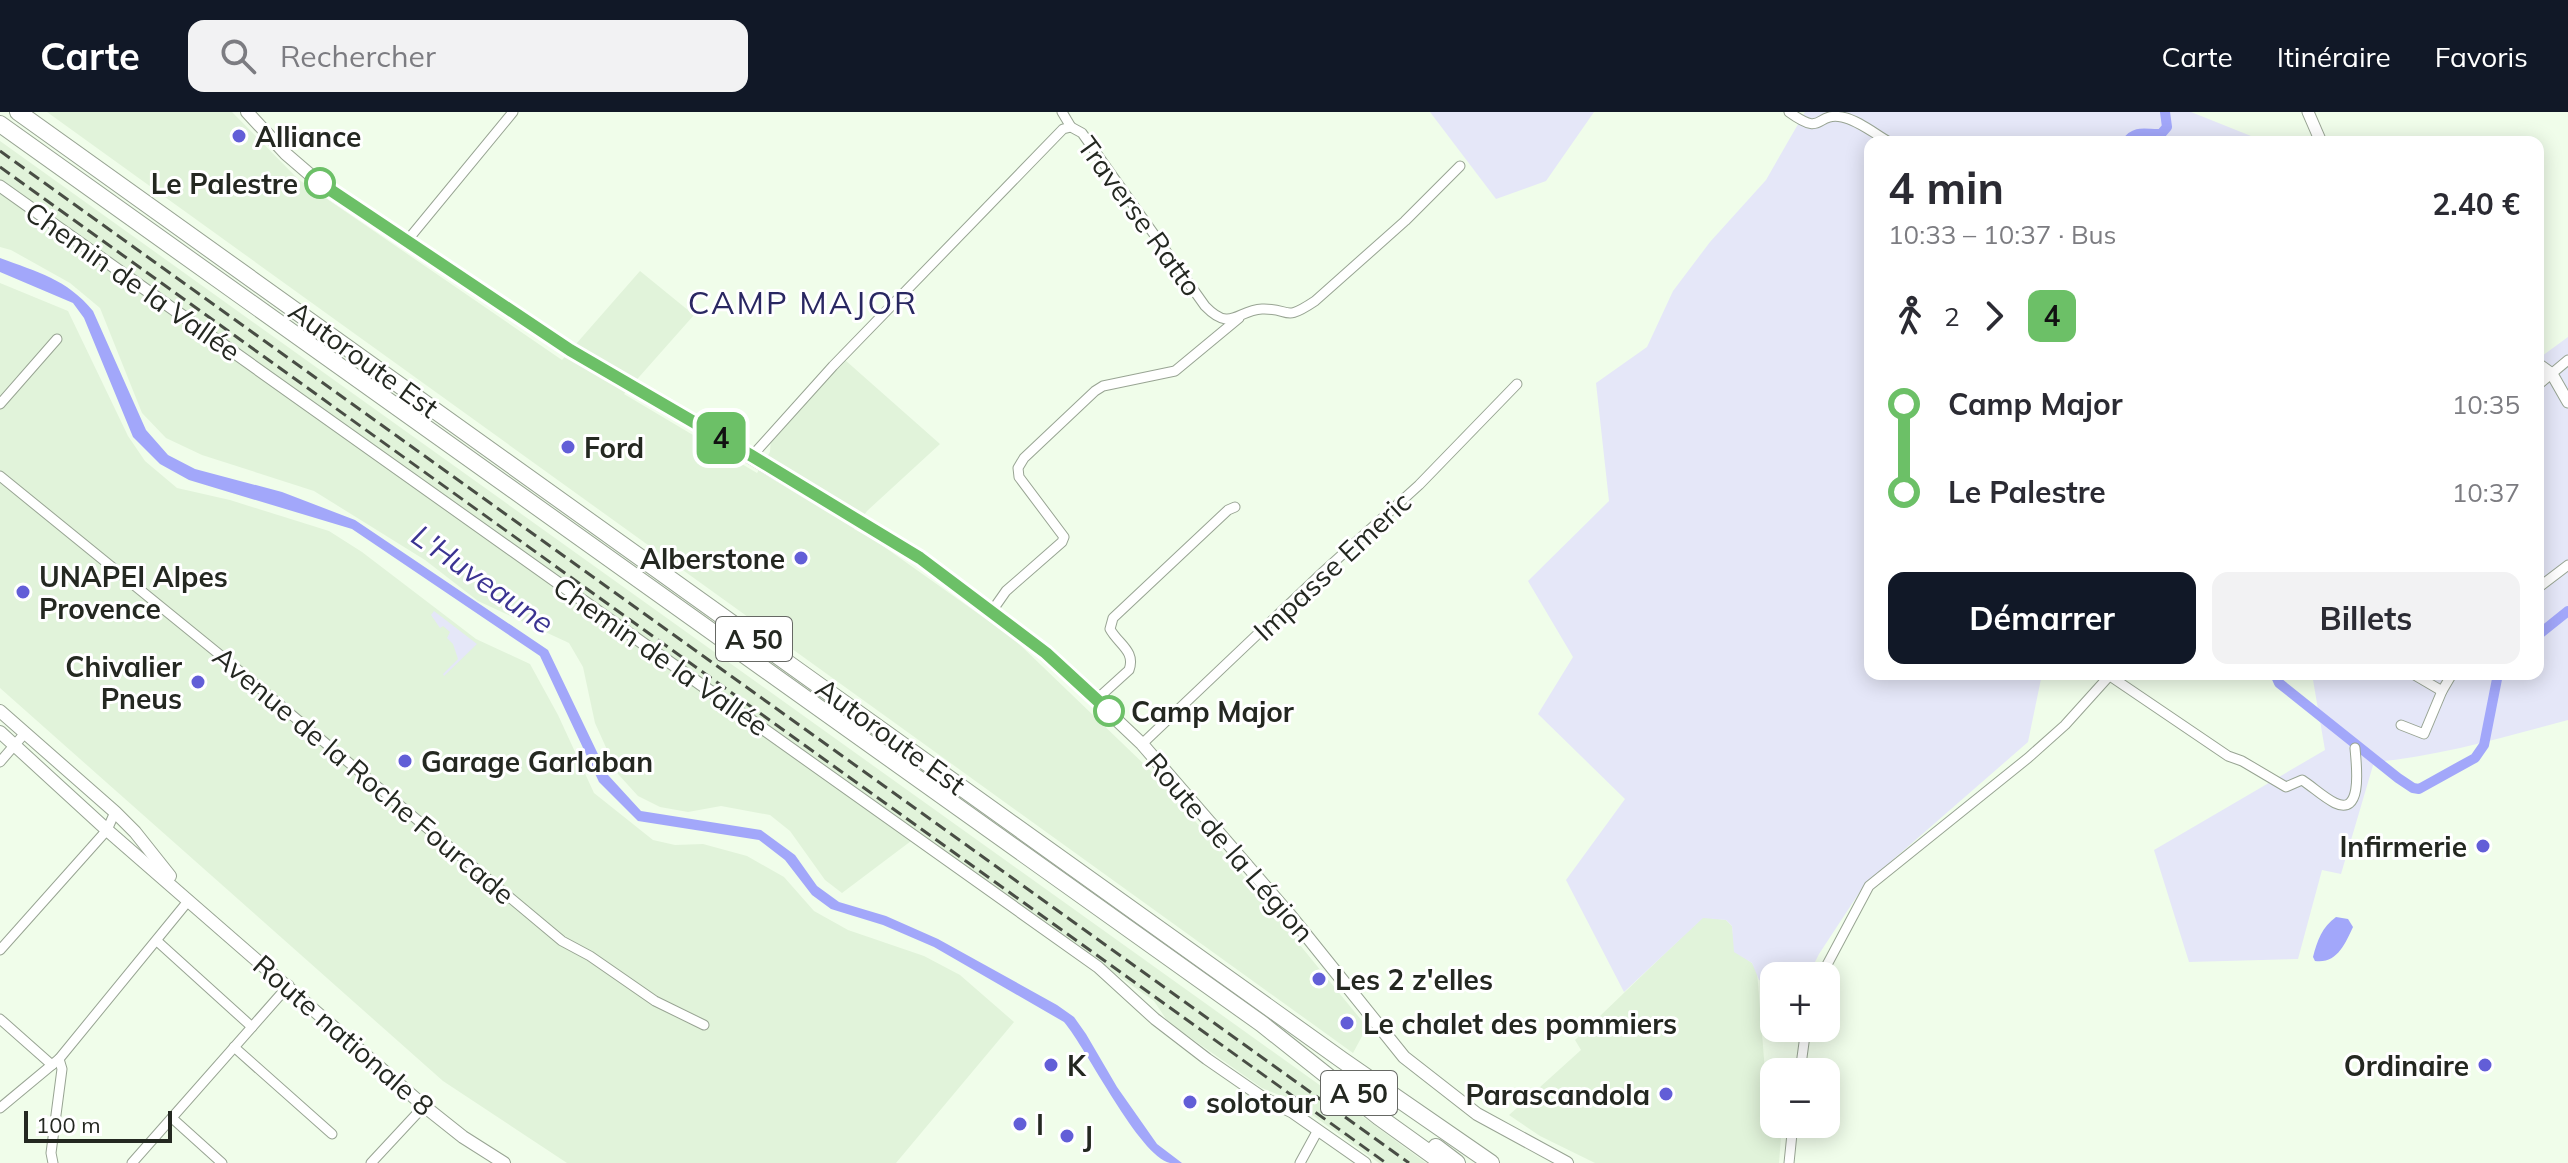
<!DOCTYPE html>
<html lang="fr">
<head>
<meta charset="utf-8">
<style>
  body { margin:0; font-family:Mulish,sans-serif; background:#f2f2f3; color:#2b2b33; height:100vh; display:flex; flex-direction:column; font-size:30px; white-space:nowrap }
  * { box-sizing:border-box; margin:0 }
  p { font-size:26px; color:#7c7c81 }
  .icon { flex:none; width:44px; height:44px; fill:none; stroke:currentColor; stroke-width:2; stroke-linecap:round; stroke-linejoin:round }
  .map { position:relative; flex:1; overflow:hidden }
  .sheet { position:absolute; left:1864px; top:24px; width:680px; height:544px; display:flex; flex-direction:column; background:#fff; border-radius:16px; box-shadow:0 4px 20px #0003 }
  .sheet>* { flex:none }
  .badge { padding:0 16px; border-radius:12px; font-size:28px; line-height:52px }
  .fabs { position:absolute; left:1760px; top:850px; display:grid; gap:16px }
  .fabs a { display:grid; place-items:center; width:80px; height:80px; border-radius:16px; background:#fff; box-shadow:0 4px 20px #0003; font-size:40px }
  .scale { position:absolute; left:24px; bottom:20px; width:148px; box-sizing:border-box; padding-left:8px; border:4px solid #242821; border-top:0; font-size:22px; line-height:28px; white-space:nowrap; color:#242821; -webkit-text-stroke:6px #fff; paint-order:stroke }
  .map>.badge { position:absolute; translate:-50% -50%; box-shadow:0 0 0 4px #fff }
  .legs { display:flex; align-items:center; gap:12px; height:88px; padding:0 24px; font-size:26px }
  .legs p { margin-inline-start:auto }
  .summary { display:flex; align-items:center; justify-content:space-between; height:136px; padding:0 24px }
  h1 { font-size:44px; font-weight:700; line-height:60px }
  .cta { display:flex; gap:16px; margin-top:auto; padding:16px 24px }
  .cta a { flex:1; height:92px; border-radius:16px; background:#111827; color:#fff; font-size:32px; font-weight:700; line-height:92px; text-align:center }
  .cta a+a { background:#f2f2f3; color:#2b2b33 }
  ul { padding:0 24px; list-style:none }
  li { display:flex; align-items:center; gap:28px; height:88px; font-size:30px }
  li i { display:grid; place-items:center; width:12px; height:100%; margin:0 10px; background:currentColor }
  li i::after { content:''; width:20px; height:20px; margin:-10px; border:6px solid; border-radius:50%; background:#fff }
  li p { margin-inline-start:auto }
  li:first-child i { background:linear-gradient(#0000 50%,currentColor 0) }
  li:last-child i { background:linear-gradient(currentColor 50%,#0000 0) }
  header { display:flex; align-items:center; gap:48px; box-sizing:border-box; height:112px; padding:0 40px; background:#111827; color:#fff }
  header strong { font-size:38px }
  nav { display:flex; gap:44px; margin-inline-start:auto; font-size:28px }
  .search { width:560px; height:72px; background:#f2f2f3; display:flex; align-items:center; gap:20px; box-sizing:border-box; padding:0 28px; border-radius:16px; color:#7c7c81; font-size:30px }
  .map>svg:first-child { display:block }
</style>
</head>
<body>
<header>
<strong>Carte</strong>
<div class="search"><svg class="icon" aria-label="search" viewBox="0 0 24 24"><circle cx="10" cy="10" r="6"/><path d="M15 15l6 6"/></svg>Rechercher</div>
<nav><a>Carte</a><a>Itinéraire</a><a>Favoris</a></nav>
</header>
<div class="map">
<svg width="2568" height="1051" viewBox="0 0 2568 1051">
  <rect width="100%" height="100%" fill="#f0fdea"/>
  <!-- built -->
  <g fill="#e1f3da">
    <polygon points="47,0 232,0 298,67 562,248 640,159 694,203 624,282 757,361 770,340 771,325 845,248 940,332 867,399 854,417 876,429 1014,527 1147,655 1236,755 1367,915 1353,941"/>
    <polygon points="0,29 1314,969 1426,1051 1379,1051 1293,989 1262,976 1168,910 1154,889 919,723 842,781 825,768 790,719 770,703 721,694 688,700 660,695 638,684 618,662 595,611 583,555 569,531 478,489 425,448 314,379 202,343 166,326 142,301 100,196 70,171 11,138 0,135"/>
    <polygon points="0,171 68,199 128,324 145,349 177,376 230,388 329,419 362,440 476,527 530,552 558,603 594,681 653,728 675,733 703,732 747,744 784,765 814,799 848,818 924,844 960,863 1014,910 896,1051 567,1051 443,969 0,576"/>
    <polygon points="1703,805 1726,808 1732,814 1735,839 1752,851 1757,859 1765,959 1774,961 1774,1012 1782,1012 1779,1051 1595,1051 1540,1024 1509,1003 1581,938 1575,928"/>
  </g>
  <!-- green -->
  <g fill="#e5e7f8">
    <polygon points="1430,0 1594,0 1546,69 1496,87"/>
    <polygon points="1805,0 2191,0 2266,30 1870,30 1870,562 2042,562 2028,630 1865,772 1819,842 1808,864 1774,864 1774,873 1759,868 1752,851 1734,840 1732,814 1726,808 1703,806 1624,880 1566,768 1625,687 1538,602 1573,545 1528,469 1609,389 1596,271 1647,235 1673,179 1710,130 1766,68"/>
    <path d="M2568 225V608C2504 625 2441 644 2374 650L2341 762 2322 758 2298 847 2189 850 2154 738 2325 638 2312 562H2538V247Z"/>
    <polygon points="434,499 477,532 444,564 443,562 458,547 453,532 447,526 450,520 443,514 440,516 431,503"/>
  </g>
  <!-- water -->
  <g fill="#a2a7fa">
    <path d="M0 146C37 160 67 167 93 199L146 318 168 343 195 357 282 380 355 408 548 538 608 663 641 699 761 718 795 743 817 774 839 790 886 804 938 827 1057 893 1074 905 1086 922 1117 975 1157 1032 1182 1051C1178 1051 1174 1051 1170 1051 1139 1044 1087 937 1064 910L934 835 883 813 831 797 812 783 785 748 759 728 638 709 599 670 540 544 352 417 189 368 160 352 133 325 84 206 73 191 0 160Z"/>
    <path d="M2336 805 2348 807 2353 815C2345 832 2337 852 2315 849L2313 845C2317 829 2322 815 2336 805Z"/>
  </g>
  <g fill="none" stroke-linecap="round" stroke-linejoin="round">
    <!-- canal -->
    <g stroke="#a2a7fa" stroke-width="10">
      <path d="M2127 30C2136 17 2147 23 2161 22L2167 15 2165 0"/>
      <polyline points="2538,523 2568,499"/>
      <polyline points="2275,562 2279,571 2398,666 2413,676 2419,677 2475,646 2484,633 2498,562"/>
    </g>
    <!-- minor casing -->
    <g stroke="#98a493" stroke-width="11">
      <g id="minor">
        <polyline points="1062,0 1071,15"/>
        <path d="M1789 0C1825 26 1814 0 1842 5 1858 8 1875 22 1889 30"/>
        <polyline points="406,130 513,0"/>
        <polyline points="2538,273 2568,248"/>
        <polyline points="0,292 57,227"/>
        <path d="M752 344 833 254 1063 17 1071 15 1082 21 1205 194C1231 221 1237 198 1262 197 1292 196 1282 211 1315 189L1405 109 1460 54"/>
        <polyline points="0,364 225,547 562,829 590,844 655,889 704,913"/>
        <polyline points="2538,476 2568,453"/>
        <polyline points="992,499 1006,479 1062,430 1064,425 1019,365 1018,356 1024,346 1095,279 1103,274 1175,259 1239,206"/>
        <polyline points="2413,562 2442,579 2452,562"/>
        <path d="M2110 564 2228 644 2242 649 2286 675 2302 668C2313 675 2323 685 2335 691 2364 705 2356 650 2355 636"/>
        <path d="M1097 587 1129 558C1136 539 1118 532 1110 517L1113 506 1228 398 1235 395"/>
        <polyline points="2401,613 2424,622 2442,579"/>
        <polyline points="1142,632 1323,460 1419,373 1517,272"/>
        <polyline points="0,650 25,621"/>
        <polyline points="157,829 252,915"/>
        <polyline points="0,838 107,718 115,700"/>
        <polyline points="1821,864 1869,774 2028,646 2065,613 2111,562"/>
        <polyline points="0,907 52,953"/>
        <polyline points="234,935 332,1022"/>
        <polyline points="1800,960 1806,916"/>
        <polyline points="0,996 59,947 189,788"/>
        <polyline points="172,1006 222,1051"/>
        <polyline points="53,1051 51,1041 62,957 59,947"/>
        <polyline points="132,1051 289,873"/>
        <polyline points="371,1051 424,994"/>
        <polyline points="1300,1051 1318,1018"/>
        <polyline points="1789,1051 1793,1012"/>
      </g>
    </g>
    <!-- tertiary casing -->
    <g stroke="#98a493" stroke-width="13">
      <g id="tertiary">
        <polyline points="2308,0 2321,30"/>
        <polyline points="0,74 1098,855 1155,907 1207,947 1262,985 1292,1000 1365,1051"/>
        <polyline points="2538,252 2552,262 2568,290"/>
      </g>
    </g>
    <!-- secondary casing -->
    <g stroke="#98a493" stroke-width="14">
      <g id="secondary">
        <polyline points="247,0 286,42 329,79 570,238 920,446 1046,541 1142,632 1289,802 1404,945 1477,1002 1567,1051"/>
        <polyline points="0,599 115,700 135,720 170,764"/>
        <polyline points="0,620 107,718 424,994 463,1025 504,1051"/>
      </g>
    </g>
    <!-- motorway casing -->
    <g stroke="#98a493" stroke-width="18">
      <g id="motorway">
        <polyline points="18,0 1342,948 1491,1051"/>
        <polyline points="0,12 1262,912 1379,1005 1443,1051"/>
        <polyline points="1436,1035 1457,1051"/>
      </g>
    </g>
    <!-- minor -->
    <use href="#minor" stroke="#fff" stroke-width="9"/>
    <!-- tertiary -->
    <use href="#tertiary" stroke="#fff" stroke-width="11"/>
    <!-- secondary -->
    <use href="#secondary" stroke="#fff" stroke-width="12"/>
    <!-- motorway -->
    <use href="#motorway" stroke="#fff" stroke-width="16"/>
    <!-- rail -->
    <g stroke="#484d44" stroke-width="3" stroke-dasharray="12 6" stroke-linecap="butt">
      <polyline points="0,39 1409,1051"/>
      <polyline points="0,55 1386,1051"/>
    </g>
  </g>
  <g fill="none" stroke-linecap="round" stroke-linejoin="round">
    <!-- line-1 casing -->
    <g stroke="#fff" stroke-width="18">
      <polyline id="line-1" points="320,71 570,238 752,344 920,446 1046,541 1109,599"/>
    </g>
    <!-- line-1 -->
    <use href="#line-1" stroke="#6cc067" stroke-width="12"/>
  </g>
  <!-- markers -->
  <g fill="#625ed7" stroke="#fff" stroke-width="3">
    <circle cx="239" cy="24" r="8"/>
    <circle cx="568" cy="335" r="8"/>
    <circle cx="801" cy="446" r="8"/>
    <circle cx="23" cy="480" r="8"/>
    <circle cx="198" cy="570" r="8"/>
    <circle cx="405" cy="649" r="8"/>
    <circle cx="2483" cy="734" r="8"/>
    <circle cx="1319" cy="867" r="8"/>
    <circle cx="1347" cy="911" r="8"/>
    <circle cx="1051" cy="953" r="8"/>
    <circle cx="2485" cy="953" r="8"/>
    <circle cx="1666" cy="982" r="8"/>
    <circle cx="1190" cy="990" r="8"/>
    <circle cx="1020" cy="1012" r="8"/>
    <circle cx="1067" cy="1024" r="8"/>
  </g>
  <g fill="#fff" stroke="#6cc067" stroke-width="4">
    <circle cx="320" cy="71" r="14"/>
    <circle cx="1109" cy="599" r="14"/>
  </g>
  <g text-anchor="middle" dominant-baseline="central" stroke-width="6" stroke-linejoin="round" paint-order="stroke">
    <!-- shield labels -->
    <g fill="#fff" stroke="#666864" stroke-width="2">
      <rect x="716" y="505" width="76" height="44" rx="6"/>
      <rect x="1321" y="959" width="76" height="44" rx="6"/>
    </g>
    <g font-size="26" font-weight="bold" fill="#242821">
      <text x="754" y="527">A 50</text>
      <text x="1359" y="981">A 50</text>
    </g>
    <!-- poi labels -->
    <g font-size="28" font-weight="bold" fill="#242821" stroke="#fff" text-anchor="start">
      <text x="255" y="24">Alliance</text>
      <text x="584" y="335">Ford</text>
      <text x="785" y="446" text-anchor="end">Alberstone</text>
      <text x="39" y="464">UNAPEI Alpes<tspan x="39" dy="32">Provence</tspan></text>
      <text x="182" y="554" text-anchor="end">Chivalier<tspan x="182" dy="32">Pneus</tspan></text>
      <text x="421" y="649">Garage Garlaban</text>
      <text x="2467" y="734" text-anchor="end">Infirmerie</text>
      <text x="1335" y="867">Les 2 z'elles</text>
      <text x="1363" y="911">Le chalet des pommiers</text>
      <text x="1067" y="953">K</text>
      <text x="2469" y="953" text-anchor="end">Ordinaire</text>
      <text x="1650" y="982" text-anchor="end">Parascandola</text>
      <text x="1206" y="990">solotour</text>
      <text x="1036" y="1012">I</text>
      <text x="1083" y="1024">J</text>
    </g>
    <!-- stop labels -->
    <g font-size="28" font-weight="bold" fill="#242821" stroke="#fff" text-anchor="end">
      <text x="298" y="71">Le Palestre</text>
      <text x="1131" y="599" text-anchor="start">Camp Major</text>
    </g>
    <!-- street labels -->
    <g font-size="28" fill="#242821" stroke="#fff">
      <text transform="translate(1140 104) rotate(54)">Traverse Ratto</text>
      <text transform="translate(133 169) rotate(35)">Chemin de la Vallée</text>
      <text transform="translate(364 247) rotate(36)">Autoroute Est</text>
      <text transform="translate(1332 454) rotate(-43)">Impasse Emeric</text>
      <text transform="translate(661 544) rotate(35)">Chemin de la Vallée</text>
      <text transform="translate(891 624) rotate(36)">Autoroute Est</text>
      <text transform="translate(364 663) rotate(40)">Avenue de la Roche Fourcade</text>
      <text transform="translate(1230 735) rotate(49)">Route de la Légion</text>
      <text transform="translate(344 923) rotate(41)">Route nationale 8</text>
    </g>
    <!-- water labels -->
    <g font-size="30" font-style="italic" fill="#3b3492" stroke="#fff">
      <text transform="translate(483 467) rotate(35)">L'Huveaune</text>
    </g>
    <!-- quarter labels -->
    <g font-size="32" letter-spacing="2" fill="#292761" stroke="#fff">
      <text x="803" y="190">CAMP MAJOR</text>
    </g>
  </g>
</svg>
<div class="fabs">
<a>+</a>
<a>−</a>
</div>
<div class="scale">100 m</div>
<b class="badge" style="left:721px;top:326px;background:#6cc067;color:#111">4</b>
<section class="sheet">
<div class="summary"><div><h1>4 min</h1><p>10:33 – 10:37 · Bus</p></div><b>2.40 €</b></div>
<div class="legs"><svg class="icon" aria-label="walk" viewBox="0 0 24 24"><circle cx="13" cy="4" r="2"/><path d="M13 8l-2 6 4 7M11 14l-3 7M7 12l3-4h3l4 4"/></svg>2<svg class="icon" aria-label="forward" viewBox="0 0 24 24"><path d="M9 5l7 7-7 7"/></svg><b class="badge" style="background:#6cc067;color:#111">4</b></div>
<ul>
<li><i style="color:#6cc067"></i><b>Camp Major</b><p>10:35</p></li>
<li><i style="color:#6cc067"></i><b>Le Palestre</b><p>10:37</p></li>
</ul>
<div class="cta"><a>Démarrer</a><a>Billets</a></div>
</section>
</div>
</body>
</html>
